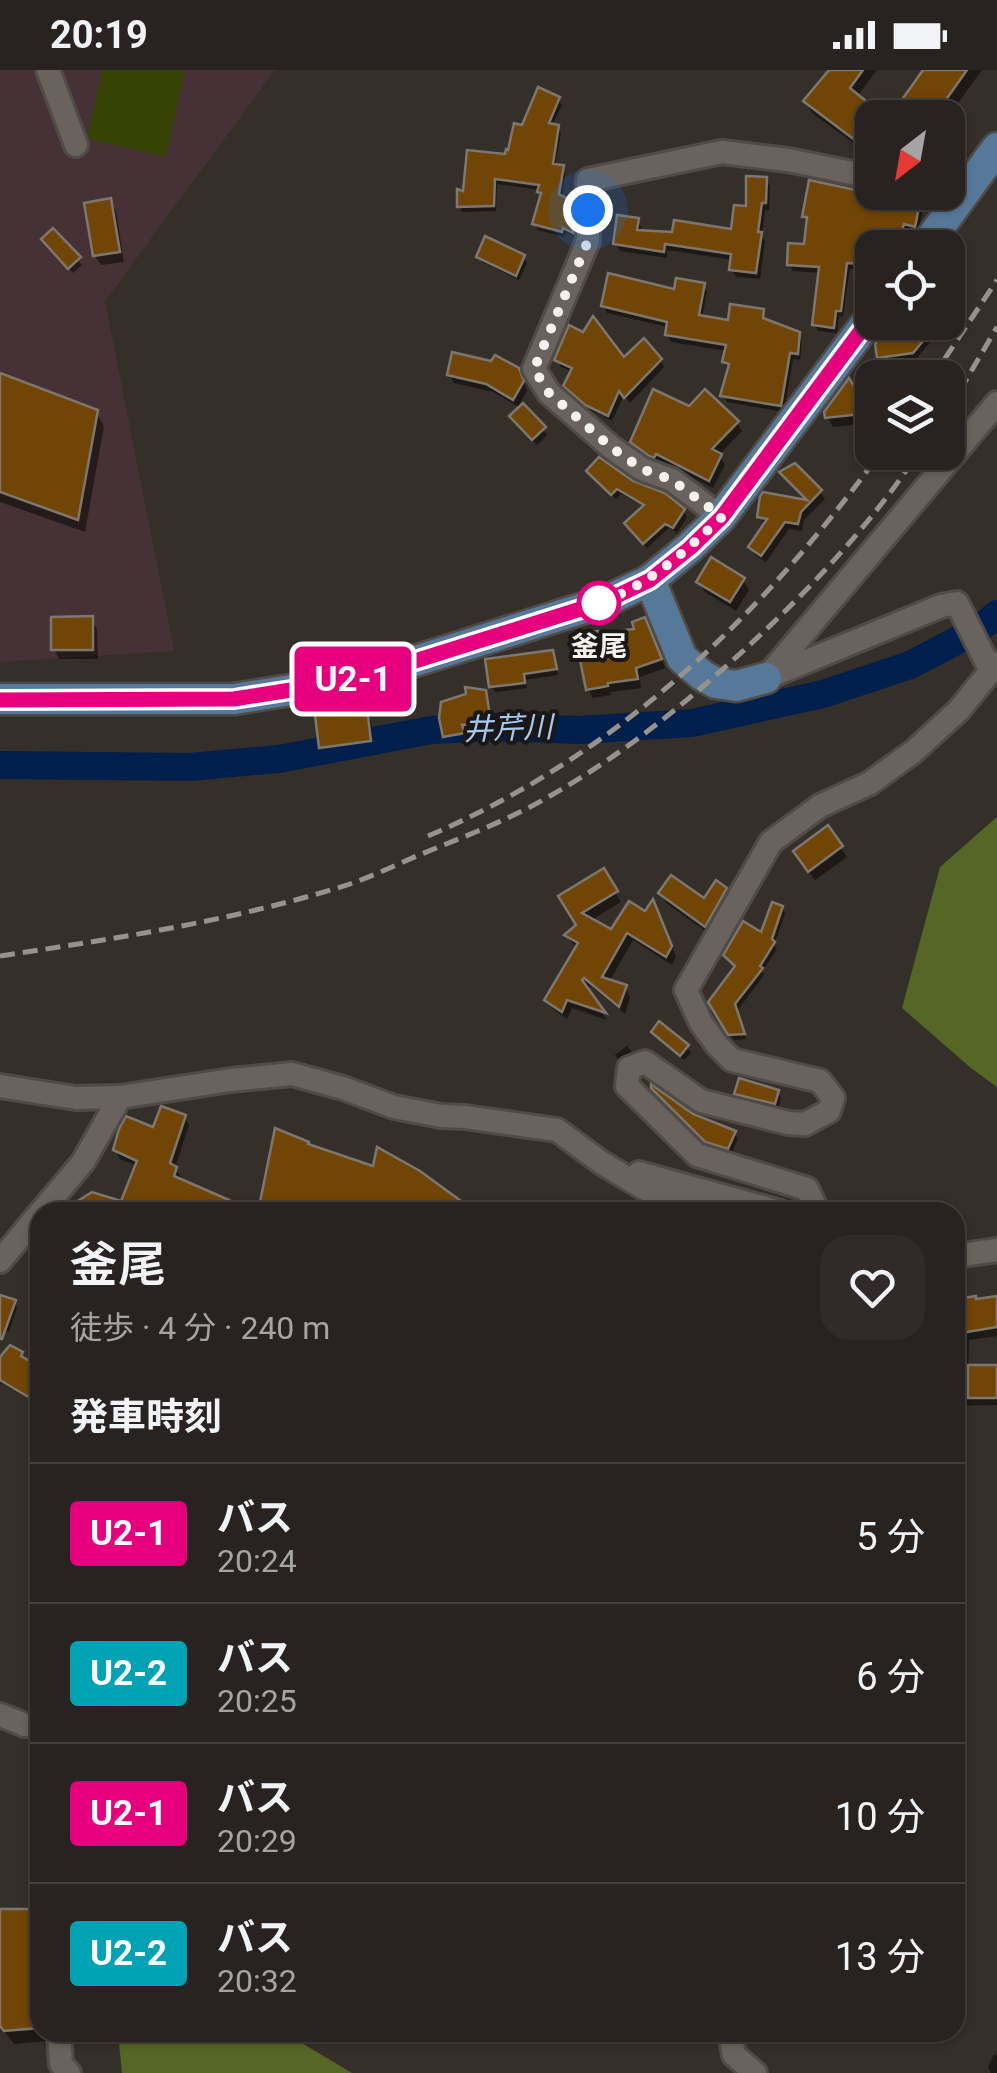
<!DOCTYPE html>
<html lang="ja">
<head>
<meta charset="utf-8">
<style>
  body { margin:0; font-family:Roboto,"Noto Sans JP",sans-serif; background:#302b29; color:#f1f3f6; height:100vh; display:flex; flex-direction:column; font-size:38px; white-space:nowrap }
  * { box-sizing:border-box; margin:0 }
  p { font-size:32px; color:#a5a4a5 }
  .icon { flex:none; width:55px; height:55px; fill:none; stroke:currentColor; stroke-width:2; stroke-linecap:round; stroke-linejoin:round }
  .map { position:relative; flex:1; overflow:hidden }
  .side { position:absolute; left:30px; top:1132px; width:935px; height:840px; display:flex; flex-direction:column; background:#282320; border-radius:30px; box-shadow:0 2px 8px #0004,0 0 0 2px #44403e }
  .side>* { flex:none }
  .badge { padding:0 20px; border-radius:8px; font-size:35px; line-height:65px }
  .needle { width:65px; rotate:211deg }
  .buttons { position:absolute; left:855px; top:30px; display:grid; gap:20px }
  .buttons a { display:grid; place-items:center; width:110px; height:110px; border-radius:20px; background:#282320; box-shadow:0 2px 8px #0004,0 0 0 2px #44403e; font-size:50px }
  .you { position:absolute; width:50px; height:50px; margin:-25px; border:8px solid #fff; border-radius:50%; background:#1a73e8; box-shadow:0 0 0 15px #1a73e833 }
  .map>.badge { position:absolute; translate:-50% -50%; box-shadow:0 0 0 5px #fff }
  h2 { padding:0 40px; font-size:38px; line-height:90px }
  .round { display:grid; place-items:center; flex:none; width:105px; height:105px; border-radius:30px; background:#302b29 }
  .overview { display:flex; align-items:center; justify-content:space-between; height:170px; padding:0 40px }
  h1 { font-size:48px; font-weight:600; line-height:75px }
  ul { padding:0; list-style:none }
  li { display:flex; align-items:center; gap:30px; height:140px; padding:0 40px; border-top:2px solid #44403e }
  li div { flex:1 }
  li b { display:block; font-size:38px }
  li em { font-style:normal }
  li .badge { min-width:110px; font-weight:700; text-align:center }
  .status { display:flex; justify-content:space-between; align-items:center; height:70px; padding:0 50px; background:#282320; direction:ltr }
  .status svg { height:28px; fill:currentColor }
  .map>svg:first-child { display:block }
</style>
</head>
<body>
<div class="status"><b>20:19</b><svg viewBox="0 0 49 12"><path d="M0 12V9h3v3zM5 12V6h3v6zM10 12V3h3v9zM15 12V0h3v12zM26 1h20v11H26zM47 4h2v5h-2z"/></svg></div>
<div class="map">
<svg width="997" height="2003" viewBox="0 0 997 2003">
  <rect width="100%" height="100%" fill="#352f2a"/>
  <!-- education -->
  <polygon fill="#463236" points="0,0 275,0 105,231 174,581 0,592"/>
  <!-- green -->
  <polygon fill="#364305" points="102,0 185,0 166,87 87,69"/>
  <!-- forest -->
  <g fill="#566625">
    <polygon points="997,747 997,1017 971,998 902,938 940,797"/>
    <polygon points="118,1963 285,1963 352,2003 122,2003"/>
  </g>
  <!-- shadow -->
  <g fill="#0007">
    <polygon points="832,0 877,0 857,27 872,48 872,76 867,83 812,43 806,32"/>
    <polygon points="926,0 982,0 947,48 892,48"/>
    <polygon points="558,29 562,35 552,56 558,57 561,63 555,97 562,98 565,104 562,128 571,133 575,140 575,167 566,162 564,167 538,160 535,154 542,126 540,120 497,114 496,141 462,142 459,136 465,125 507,86 523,58"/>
    <polygon points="765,109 770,116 769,140 765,140 762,166 765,172 760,209 736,207 732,200 733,190 667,180 667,188 620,181 616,174 637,150 641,157 640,163 733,162"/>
    <polygon points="869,124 921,124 925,131 918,162 907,160 902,178 872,178 872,183 866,181 865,200 850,199 843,247 839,246 837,263 818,261 814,254 821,203 793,201 789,194 806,177 809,152 805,146"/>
    <polygon points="110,131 116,141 124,192 101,195 95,186"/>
    <polygon points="53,161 82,195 73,203 47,176"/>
    <polygon points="478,186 524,187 527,193 519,210 482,192"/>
    <polygon points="948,186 955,192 950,200 948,199"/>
    <polygon points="703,215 707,222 702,248 730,253 763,242 766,252 798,264 802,271 800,290 793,289 784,342 727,332 723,325 728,299 724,292 727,281 671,272 667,265 668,257 607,243 603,236"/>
    <polygon points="895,252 941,252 932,263 934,267 917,288 882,293 879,287"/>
    <polygon points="557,290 660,290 664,297 630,333 624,325 612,351 592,341 570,323 566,315 573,302 561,297"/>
    <polygon points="449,304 523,310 527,321 520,333 547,365 537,375 515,352 521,338 493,322 454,313"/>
    <polygon points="0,305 96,342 104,356 85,462 0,432"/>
    <polygon points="872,318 872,353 833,357 827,347 854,321"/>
    <polygon points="689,339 737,353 742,361 719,385 725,395 713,418 661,391 659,395 656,394 637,381 632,372"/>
    <polygon points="589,402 632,414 683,440 687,447 677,463 669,458 647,478 630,459 645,437 621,424 616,429"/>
    <polygon points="782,403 820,422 825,429 804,450 802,461 789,459 766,492 755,485 751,477 765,456 760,446 809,433 786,410"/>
    <polygon points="743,510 749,520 736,541 705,522 699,512"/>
    <polygon points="91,549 97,559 98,589 59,589 54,579"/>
    <polygon points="649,559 665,598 640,607 641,618 611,622 611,625 593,628 588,619"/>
    <polygon points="552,583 558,605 525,610 527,618 495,622 492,616"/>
    <polygon points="484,622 488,629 492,658 463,661 466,669 448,672 445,666"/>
    <polygon points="365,641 371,651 375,681 327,687 322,677"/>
    <polygon points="828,759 847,787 815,810 801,792"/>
    <polygon points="603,801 621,832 590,851 612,863 646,844 658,841 676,887 672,895 633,870 609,912 625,917 630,927 625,944 590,916 586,920 607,950 572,938 567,949 553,939 547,930 578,877 573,874 568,866 579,856 562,827"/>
    <polygon points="726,819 731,829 711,865 666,833 661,823 704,832"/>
    <polygon points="782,838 785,844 774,875 777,879 762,902 764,905 737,941 746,969 734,970 711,932 737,898 726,885 762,866"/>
    <polygon points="654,962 687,977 691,983 684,990 657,968"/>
    <polygon points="627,976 635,987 621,994 615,985"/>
    <polygon points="654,1020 692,1046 734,1063 738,1069 731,1084 711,1077"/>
    <polygon points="778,1022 781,1028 778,1039 740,1030 737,1024"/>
    <polygon points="184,1047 189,1055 175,1098 181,1107 179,1111 227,1132 231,1142 63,1142 66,1140 122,1134 137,1096 120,1089 115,1080"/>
    <polygon points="277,1061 459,1133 458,1142 316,1142 293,1137 291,1142 261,1142"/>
    <polygon points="0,1228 14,1232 17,1238 9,1262 0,1258"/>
    <polygon points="997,1228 997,1266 969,1270 968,1298 997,1298 997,1335 957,1336 957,1354 955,1231"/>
    <polygon points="0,1291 40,1300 40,1336 1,1313 0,1315"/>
    <polygon points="0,1841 40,1843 40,1962 48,1962 48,1971 14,1974 0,1956"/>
    <polygon points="994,1984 997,1986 997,2003 991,2003 988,1997"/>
  </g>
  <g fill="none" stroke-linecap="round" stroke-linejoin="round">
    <!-- river -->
    <polyline stroke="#001f4c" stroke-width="28" points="0,695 189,697 279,689 431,660 492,657 579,660 692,653 823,624 910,595 979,559 997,544"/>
  </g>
  <!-- building -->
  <g fill="#714505" stroke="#7d7770" stroke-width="2.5">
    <polygon points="829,0 863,0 850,18 887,48 872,48 872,56 860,74 803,31"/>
    <polygon points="923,0 967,0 933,48 889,48"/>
    <polygon points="538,17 560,27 549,53 559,55 553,94 564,95 559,124 573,132 573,163 563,158 562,162 532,154 541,123 537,122 539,115 495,109 494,136 457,137 457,119 463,121 467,80 505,84 506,79 508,80 514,53 522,55"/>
    <polygon points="746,106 767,107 766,133 762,133 758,162 762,162 756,203 729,200 731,184 665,174 664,182 613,174 617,145 639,148 637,160 672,162 674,150 731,159 734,135 746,136"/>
    <polygon points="809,110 865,122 922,122 915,157 904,154 897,178 863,178 863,194 847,193 841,241 836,241 834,258 812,255 819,197 787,195 788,173 804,174 807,147 802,147"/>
    <polygon points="111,128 120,182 93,186 84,133"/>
    <polygon points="53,158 81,187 68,199 41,169"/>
    <polygon points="485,166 525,185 516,206 476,187"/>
    <polygon points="608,203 674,219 676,208 705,213 699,245 728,250 730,234 764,239 763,248 800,262 798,284 790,283 781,336 720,326 729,294 722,292 726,275 665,265 667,252 601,236"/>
    <polygon points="593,246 624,287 644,268 662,289 624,328 619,321 608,346 585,335 563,316 572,298 554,290 569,255 583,262"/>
    <polygon points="892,252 933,252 928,259 933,259 913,283 877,288 875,274"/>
    <polygon points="452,282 491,291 495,285 519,298 524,311 513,330 486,314 447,305"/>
    <polygon points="0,303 98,340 78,450 0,422"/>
    <polygon points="849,308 855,318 872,315 872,343 825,348 824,342"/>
    <polygon points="653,319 689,336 705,319 739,351 712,379 722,384 709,411 656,384 654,388 649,386 630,372"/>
    <polygon points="523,333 546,357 532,370 509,346"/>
    <polygon points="599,387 633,411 665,423 685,439 673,458 665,454 643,474 624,453 644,435 617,419 611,425 586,401"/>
    <polygon points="795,393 822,420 801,442 798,454 785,452 761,486 748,477 767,449 757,447 760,426 763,422 807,430 779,402"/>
    <polygon points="711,487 745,508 730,532 696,512"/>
    <polygon points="93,546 93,580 51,580 51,547"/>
    <polygon points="645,547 662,589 636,598 638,609 608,613 608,616 586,620 575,565 598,561 598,563 634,559 632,552"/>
    <polygon points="553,580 557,599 524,604 525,613 489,617 485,589"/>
    <polygon points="465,617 486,620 491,653 462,655 465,663 443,667 439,648 441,632 466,624"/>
    <polygon points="367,638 371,671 319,678 315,645"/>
    <polygon points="828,755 843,776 808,802 793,781"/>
    <polygon points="604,798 618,821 582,843 611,859 629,831 645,841 653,829 672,876 666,887 627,863 602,907 627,915 619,937 584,908 582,910 606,943 567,930 562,942 544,930 578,873 564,865 576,855 558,826"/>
    <polygon points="671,805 704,828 716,810 727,818 705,857 658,823"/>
    <polygon points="772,832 783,836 772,869 775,872 760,896 763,898 735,934 745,964 728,965 708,932 735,896 723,885 743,851 761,862"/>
    <polygon points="659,951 689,975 680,986 651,962"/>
    <polygon points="739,1008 779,1020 775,1034 734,1024"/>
    <polygon points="651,1014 693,1044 736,1061 728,1079 705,1072 651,1018"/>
    <polygon points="161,1036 186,1045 170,1093 177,1097 174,1106 229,1130 224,1142 60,1142 92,1122 121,1131 137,1091 113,1080 119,1059 126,1046 153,1057"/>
    <polygon points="275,1058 309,1072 308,1074 373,1096 377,1077 420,1101 461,1131 457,1142 319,1142 292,1136 290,1142 258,1142"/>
    <polygon points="0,1225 16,1230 2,1269 0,1269"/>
    <polygon points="976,1226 976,1229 997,1226 997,1257 955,1264 955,1229"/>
    <polygon points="10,1275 23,1282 21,1286 40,1297 40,1334 0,1310 0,1287"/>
    <rect x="968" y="1295" width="29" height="33"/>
    <polygon points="0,1839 40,1839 40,1958 4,1961 0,1956"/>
  </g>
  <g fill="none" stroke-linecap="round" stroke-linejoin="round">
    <!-- minor casing -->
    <g stroke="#504b47" stroke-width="28">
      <g id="minor">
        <polyline points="48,0 76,75"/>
        <polyline points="721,447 672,410 642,399 612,378 549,323 534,299 588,171 588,110 722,82 788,90 872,107"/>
        <polyline points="768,607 941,536 957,533 990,599"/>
        <polyline points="766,608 997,333"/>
        <polyline points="0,1016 76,1028 120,1027 231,1010 292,1004 343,1018 394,1037 441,1046 465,1047 557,1060 602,1093 649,1121 696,1142"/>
        <polyline points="639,1103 780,1142"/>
        <polyline points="41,1142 83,1092 120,1027"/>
        <polyline points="808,1142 815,1136 807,1119 697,1085 627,1016 629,998 645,992 701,1031 788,1053 805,1054 829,1041 833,1028 820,1011 732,990 717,975 701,953 686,920 771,772 820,736 870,713 913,682 959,640 997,593"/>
        <polyline points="955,1186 997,1180"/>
        <polyline points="0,1191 40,1143"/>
        <polyline points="0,1645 25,1655 40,1656"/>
        <polyline points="59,1962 61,1994 69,2003"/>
        <polyline points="730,1962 734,1985 755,2003"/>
      </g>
    </g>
    <!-- major casing -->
    <g stroke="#504b47" stroke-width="35">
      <g id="major">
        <polyline points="924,178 997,78"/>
        <polyline points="650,510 682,588 703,606 716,613 736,616 766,608"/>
        <polyline points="0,629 234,629 297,619 361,608 606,531 650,510 689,478 721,447 872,246"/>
      </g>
    </g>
    <!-- minor -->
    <use href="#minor" stroke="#6a635d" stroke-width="22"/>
    <!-- major -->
    <use href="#major" stroke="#577999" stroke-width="30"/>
    <!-- rail -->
    <g stroke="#97928e" stroke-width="5" stroke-dasharray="15 8" stroke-linecap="butt">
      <polyline points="932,308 997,210"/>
      <polyline points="948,341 997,257"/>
      <path d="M428 766C618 685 761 547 881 382"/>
      <path d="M0 886C113 869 225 852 334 819 363 811 391 797 419 785 463 767 509 750 550 726 617 688 675 642 732 591 802 528 867 460 919 382"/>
    </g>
  </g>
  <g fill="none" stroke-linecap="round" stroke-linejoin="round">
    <!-- line casing -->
    <g stroke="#fff" stroke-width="22">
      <polyline id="line" points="0,630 234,629 297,619 361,608 606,531 650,510 690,478 722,447 872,246"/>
    </g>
    <!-- line -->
    <use href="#line" stroke="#e6007e" stroke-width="15"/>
    <!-- walk -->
    <path stroke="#f5f1ee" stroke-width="10" stroke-dasharray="0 18" d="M588 140V171L534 299 549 323 612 378 642 399 672 410 722 447C682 484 651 514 599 533"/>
  </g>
  <!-- markers -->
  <circle fill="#fff" stroke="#e6007e" stroke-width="5" cx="599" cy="533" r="20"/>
  <g text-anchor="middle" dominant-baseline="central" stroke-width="8" stroke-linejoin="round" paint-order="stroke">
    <!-- stop labels -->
    <g font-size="28" font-weight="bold" fill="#f5f1ee" stroke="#1a1815">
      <text x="599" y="576">釜尾</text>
    </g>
    <!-- water labels -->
    <g font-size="30" font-style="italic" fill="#a8c8f6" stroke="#1a1815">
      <text transform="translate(508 658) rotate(-2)">井芹川</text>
    </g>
  </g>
</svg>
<div class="buttons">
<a><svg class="needle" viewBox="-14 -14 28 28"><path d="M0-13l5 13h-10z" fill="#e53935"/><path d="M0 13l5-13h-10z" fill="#a5a4a5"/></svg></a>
<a><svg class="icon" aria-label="locate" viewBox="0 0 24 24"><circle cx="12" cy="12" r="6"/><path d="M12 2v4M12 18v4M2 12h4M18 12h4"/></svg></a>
<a><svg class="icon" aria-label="layers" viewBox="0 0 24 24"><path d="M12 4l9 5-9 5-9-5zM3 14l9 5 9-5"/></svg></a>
</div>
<div class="you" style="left:588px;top:140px"></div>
<b class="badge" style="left:353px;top:609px;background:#e6007e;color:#fff">U2-1</b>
<section class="side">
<div class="overview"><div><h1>釜尾</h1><p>徒歩 · 4 分 · 240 m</p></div><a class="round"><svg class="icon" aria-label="heart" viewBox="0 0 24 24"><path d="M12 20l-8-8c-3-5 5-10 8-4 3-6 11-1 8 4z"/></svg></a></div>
<h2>発車時刻</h2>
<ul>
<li><span class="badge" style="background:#e6007e;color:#fff">U2-1</span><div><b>バス</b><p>20:24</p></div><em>5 分</em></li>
<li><span class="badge" style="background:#00a3b4;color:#fff">U2-2</span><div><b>バス</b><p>20:25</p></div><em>6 分</em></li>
<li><span class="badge" style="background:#e6007e;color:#fff">U2-1</span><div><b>バス</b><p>20:29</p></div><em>10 分</em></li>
<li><span class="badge" style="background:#00a3b4;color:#fff">U2-2</span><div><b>バス</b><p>20:32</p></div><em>13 分</em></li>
</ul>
</section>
</div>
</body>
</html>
